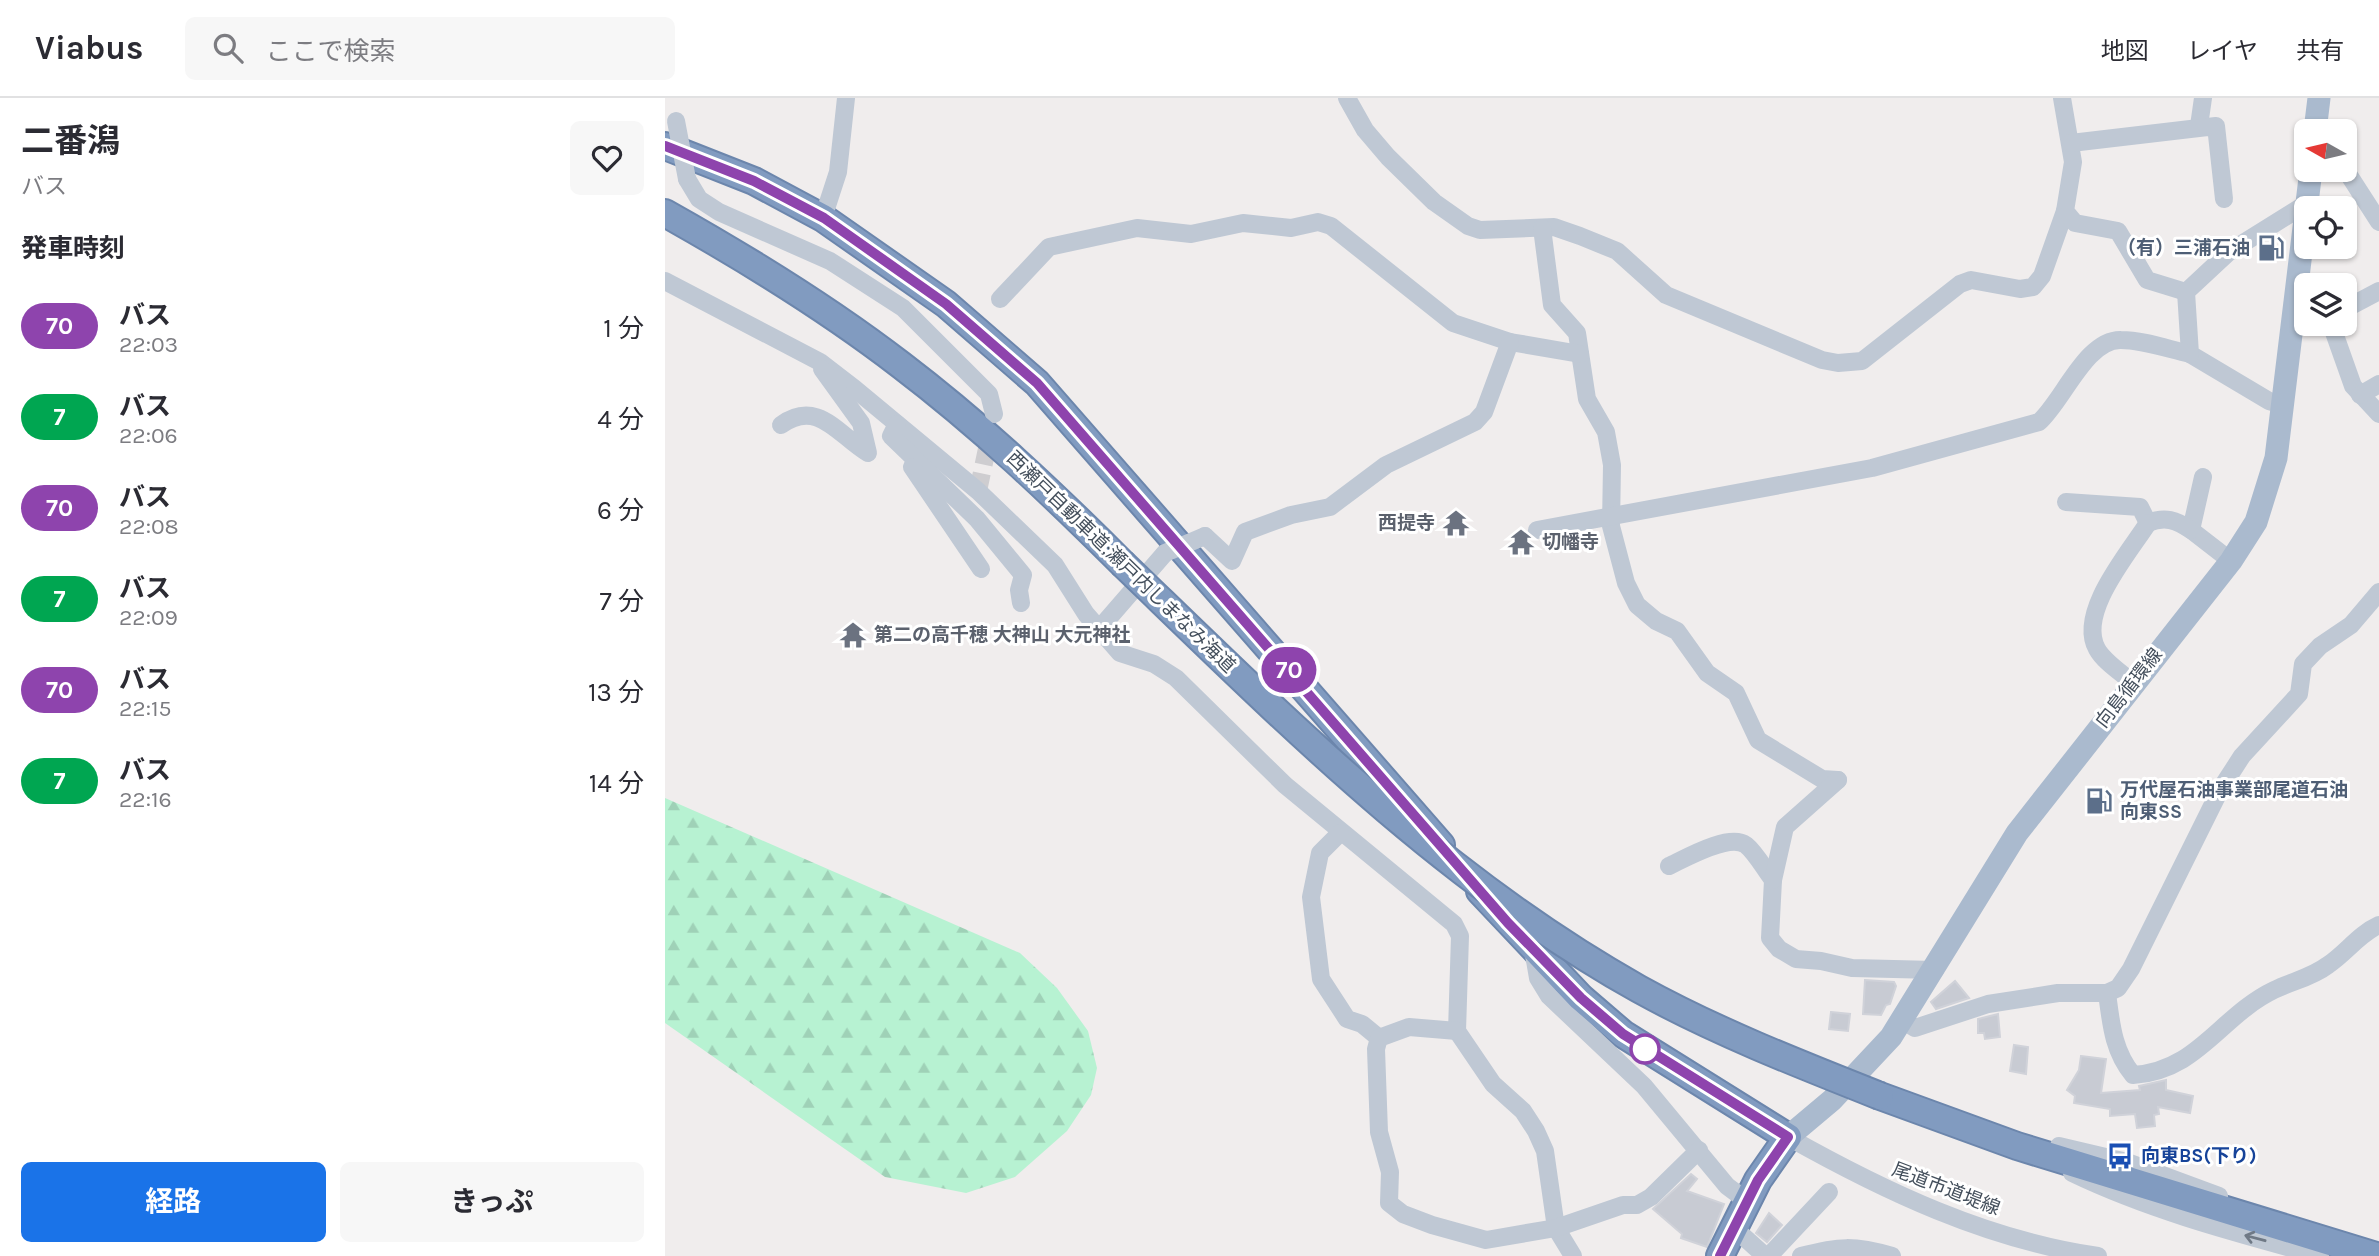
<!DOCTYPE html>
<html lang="ja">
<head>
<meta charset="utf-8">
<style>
  body { margin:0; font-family:Karla,"Noto Sans JP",sans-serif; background:#f7f7f7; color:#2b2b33; height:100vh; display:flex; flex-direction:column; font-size:26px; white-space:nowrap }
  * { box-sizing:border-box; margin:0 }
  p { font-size:23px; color:#7c7c81 }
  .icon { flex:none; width:38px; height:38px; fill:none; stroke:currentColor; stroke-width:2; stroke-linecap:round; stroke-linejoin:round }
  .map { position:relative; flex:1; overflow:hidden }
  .sheet { display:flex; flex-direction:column; background:#fff; width:665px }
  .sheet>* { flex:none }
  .badge { padding:0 14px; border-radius:23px; font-size:24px; line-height:46px }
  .needle { width:46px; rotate:278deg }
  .fabs { position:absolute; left:1629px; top:21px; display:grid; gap:14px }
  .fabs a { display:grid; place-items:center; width:63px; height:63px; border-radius:10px; background:#fff; box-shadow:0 2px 5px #0004; font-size:35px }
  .map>.badge { position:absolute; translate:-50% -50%; box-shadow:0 0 0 4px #fff }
  h2 { padding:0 21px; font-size:26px; line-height:63px }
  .round { display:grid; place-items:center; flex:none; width:74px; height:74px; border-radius:10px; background:#f7f7f7 }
  .headline { display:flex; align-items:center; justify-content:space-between; height:119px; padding:0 21px }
  h1 { font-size:33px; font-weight:700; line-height:52px }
  .primary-button { display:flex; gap:14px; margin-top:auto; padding:14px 21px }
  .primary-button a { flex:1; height:80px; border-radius:10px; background:#1a73e8; color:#fff; font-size:28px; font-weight:700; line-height:80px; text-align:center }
  .primary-button a+a { background:#f7f7f7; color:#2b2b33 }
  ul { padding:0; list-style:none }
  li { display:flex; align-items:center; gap:21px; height:91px; padding:0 21px }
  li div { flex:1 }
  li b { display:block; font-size:26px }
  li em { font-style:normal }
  li .badge { min-width:77px; font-weight:700; text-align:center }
  header { display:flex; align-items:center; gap:42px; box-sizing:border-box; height:98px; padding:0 35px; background:#fff; border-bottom:2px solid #e1e1e2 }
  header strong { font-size:33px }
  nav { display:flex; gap:38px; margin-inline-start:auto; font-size:24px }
  .search { width:490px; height:63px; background:#f7f7f7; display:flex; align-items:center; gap:18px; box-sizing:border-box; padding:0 24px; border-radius:10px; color:#7c7c81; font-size:26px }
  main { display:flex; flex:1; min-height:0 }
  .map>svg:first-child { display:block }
</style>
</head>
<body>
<header>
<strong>Viabus</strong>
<div class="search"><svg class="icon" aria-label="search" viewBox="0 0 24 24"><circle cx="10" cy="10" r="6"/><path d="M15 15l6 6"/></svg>ここで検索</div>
<nav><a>地図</a><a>レイヤ</a><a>共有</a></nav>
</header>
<main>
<section class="sheet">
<div class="headline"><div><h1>二番潟</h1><p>バス</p></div><a class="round"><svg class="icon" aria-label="heart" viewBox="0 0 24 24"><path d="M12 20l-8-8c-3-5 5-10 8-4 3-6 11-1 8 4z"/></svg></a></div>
<h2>発車時刻</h2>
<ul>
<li><span class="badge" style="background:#8e44ad;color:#fff">70</span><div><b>バス</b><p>22:03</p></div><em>1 分</em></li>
<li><span class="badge" style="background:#00a651;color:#fff">7</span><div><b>バス</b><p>22:06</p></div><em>4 分</em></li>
<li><span class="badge" style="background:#8e44ad;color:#fff">70</span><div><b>バス</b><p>22:08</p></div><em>6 分</em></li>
<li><span class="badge" style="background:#00a651;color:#fff">7</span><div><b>バス</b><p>22:09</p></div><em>7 分</em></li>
<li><span class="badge" style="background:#8e44ad;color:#fff">70</span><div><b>バス</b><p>22:15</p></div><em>13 分</em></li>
<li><span class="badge" style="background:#00a651;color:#fff">7</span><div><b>バス</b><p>22:16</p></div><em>14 分</em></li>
</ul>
<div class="primary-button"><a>経路</a><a>きっぷ</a></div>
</section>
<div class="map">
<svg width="1714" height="1158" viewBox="0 0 1714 1158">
  <defs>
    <pattern id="forest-firs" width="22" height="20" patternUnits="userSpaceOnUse" patternTransform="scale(1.75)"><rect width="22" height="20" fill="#b7f2d2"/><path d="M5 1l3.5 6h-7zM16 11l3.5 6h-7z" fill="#9fd1b7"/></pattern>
  </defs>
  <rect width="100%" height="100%" fill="#f0eded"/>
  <!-- forest -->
  <polygon fill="url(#forest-firs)" points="0,700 355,855 392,890 423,933 432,970 426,997 402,1033 350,1079 301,1095 220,1079 0,925"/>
  <!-- building -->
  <g fill="#c8cbd3" stroke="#d0d2d9" stroke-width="2">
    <polygon points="1200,882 1229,884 1231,888 1225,906 1221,907 1216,917 1198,916"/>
    <polygon points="1290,883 1304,900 1271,911 1266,904"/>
    <polygon points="1166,914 1185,916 1183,933 1164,931"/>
    <polygon points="1333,916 1335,939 1320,941 1319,935 1313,935 1313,921"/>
    <polygon points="1349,947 1363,949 1361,976 1345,973"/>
    <polygon points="1416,958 1441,961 1436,995 1475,992 1474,988 1501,982 1501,992 1528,998 1525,1015 1493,1009 1494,1016 1489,1017 1490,1028 1472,1030 1470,1016 1445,1018 1445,1011 1409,1005 1410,998 1402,992 1414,972"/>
    <polygon points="1026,1076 1032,1081 1022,1093 1059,1106 1042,1149 1016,1140 1017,1136 988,1111"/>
    <polygon points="1104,1115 1117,1127 1102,1144 1091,1135"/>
  </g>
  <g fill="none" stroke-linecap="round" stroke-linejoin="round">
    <!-- minor-tunnel -->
    <polyline stroke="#cecdd0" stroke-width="18" stroke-dasharray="18 9" stroke-linecap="butt" points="313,393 326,332"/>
    <!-- highway casing -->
    <g stroke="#6c86ac" stroke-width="30">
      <g id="highway">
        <polyline points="0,48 89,83 158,120 281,206 372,285 776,747"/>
        <path d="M0 115C82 161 162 210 236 267 315 327 387 395 457 465"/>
        <polyline points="815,793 916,900 958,936 1123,1039 1093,1082 1055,1158"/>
        <polyline points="1215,998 1352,1048 1711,1158"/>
      </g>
    </g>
    <!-- minor -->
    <g stroke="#bfc8d4" stroke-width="18">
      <polyline points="682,0 700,32 723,59 769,104 803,128 815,132 889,129 915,138 952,153 1001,197 1157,262 1173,265 1197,263 1295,186 1306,182 1355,191 1368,189 1377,178 1400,113"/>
      <polyline points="1397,0 1408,64 1400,113 1410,125 1453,133 1482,182 1521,194"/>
      <polyline points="1534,28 1538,0"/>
      <polyline points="1406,45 1551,28 1559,101"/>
      <polyline points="1680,71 1714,124"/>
      <polyline points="22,81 34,101 54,114 165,163 238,210 324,296 329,316"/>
      <polyline points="158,120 173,74 181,0"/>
      <polyline points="877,130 887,207 912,235 922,301 941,334 947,367 946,428 961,485 972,507 991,523 1012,533 1042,575 1071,595 1093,642 1157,681 1173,682"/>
      <polyline points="0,183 155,264 190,291 313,393 390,467 421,516 455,555 489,566 511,580 620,687 789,826 795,838 792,933 828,986 858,1013 871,1033 880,1053 891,1130 908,1158"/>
      <polyline points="335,201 384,149 472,130 526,136 578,125 626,130 653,124 666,128 788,225 845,244 915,256"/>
      <polyline points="1680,211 1714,193"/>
      <polyline points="1666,226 1688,288 1714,316"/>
      <polyline points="1695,297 1714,286"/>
      <polyline points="1618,307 1604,303 1525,256 1521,194 1564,154 1641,106"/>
      <polyline points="232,326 226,338 312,421 358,477 354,492 356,505"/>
      <path d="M116 327C153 300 174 338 203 355L196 325 157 271"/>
      <polyline points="247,369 316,471"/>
      <polyline points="1538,379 1526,432 1566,463"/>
      <path d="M1401 404 1475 409 1483 425C1500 418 1511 422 1526 432"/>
      <path d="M872 432 1207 370 1374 324C1398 303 1421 241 1456 242 1478 242 1503 251 1525 256"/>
      <polyline points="540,438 567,463 580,434 626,417 665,409 721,367 810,324 819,314 845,244"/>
      <polyline points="435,530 500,455"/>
      <path d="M1468 585C1457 575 1439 564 1432 551 1412 515 1463 456 1483 425"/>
      <polyline points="675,735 655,755 646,799 656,881 682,921 697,926 714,940"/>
      <path d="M1004 768C1021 760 1064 735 1081 747 1091 755 1100 772 1108 782L1105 840 1114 851 1131 861 1156 863 1187 870 1270 872"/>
      <polyline points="1108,782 1120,729 1173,682"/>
      <polyline points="868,851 873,880 884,898 979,988 1062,1088 1082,1103"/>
      <path d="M1442 895C1446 925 1448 953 1468 977 1533 973 1555 918 1609 892 1627 883 1646 880 1663 867 1681 855 1694 836 1714 827"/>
      <polyline points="1237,922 1250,930 1323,906 1393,895 1442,895 1453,890 1466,871 1555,692 1577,658 1634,596 1638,566 1655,548 1686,527 1714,494"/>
      <polyline points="792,933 744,929 714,940 711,951 714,1034 725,1074 724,1105 738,1116 767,1127 821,1142 891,1130 958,1107 972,1107 986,1099 1034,1052"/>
      <path d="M1123 1039C1219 1093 1322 1142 1433 1158"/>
      <polyline points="1394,1048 1462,1064 1554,1098"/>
      <path d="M1407 1075C1486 1113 1571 1135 1655 1158"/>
      <polyline points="1069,1130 1100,1158"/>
      <polyline points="1104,1158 1164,1094"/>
      <path d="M1136 1158C1174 1148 1189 1147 1227 1158"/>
    </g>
    <!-- major -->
    <g stroke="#aabace" stroke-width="23">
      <polyline points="1650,33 1654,0"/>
      <polyline points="1123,1039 1167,1002 1226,939 1352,735 1566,463 1591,424 1611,360 1646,72"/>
    </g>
    <!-- highway -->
    <use href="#highway" stroke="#819bc0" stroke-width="26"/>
    <!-- highway-bridge casing -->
    <g stroke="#6c86ac" stroke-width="30" stroke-linecap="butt">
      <path id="highway-bridge" d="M457 465C618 620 777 781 974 891 1050 933 1134 966 1215 998"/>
    </g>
    <!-- minor-bridge -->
    <g stroke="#bfc8d4" stroke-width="18">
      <polyline points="11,23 22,81"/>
      <polyline points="500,455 540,438"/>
    </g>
    <!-- highway-bridge -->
    <use href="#highway-bridge" stroke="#819bc0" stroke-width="26"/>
  </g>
  <!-- one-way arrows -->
  <defs><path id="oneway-shaft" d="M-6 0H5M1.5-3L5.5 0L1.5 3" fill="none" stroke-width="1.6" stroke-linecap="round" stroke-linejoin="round" transform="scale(1.75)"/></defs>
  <use stroke="#6f7986" href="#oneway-shaft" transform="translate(1590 1140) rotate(-165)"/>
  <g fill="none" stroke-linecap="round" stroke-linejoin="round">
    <!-- line casing -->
    <g stroke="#fff" stroke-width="16">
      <polyline id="line" points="0,48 89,83 159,120 281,206 372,285 843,825 916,900 958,936 1123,1039 1093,1082 1055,1158"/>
    </g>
    <!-- line -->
    <use href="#line" stroke="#8e44ad" stroke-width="10"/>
  </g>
  <!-- icons -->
  <defs>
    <g id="fuel-bare" transform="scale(2.1)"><path d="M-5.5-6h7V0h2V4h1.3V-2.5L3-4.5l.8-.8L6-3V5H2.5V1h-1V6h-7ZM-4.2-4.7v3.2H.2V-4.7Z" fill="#5c6f8a" stroke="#fff" stroke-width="2.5" paint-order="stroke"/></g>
    <g id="temple-bare" transform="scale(2.1)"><path d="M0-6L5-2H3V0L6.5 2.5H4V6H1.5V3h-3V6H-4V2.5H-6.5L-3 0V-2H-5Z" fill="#6b7280" stroke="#fff" stroke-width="2.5" paint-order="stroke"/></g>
    <g id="bus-bare" transform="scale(2.1)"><path d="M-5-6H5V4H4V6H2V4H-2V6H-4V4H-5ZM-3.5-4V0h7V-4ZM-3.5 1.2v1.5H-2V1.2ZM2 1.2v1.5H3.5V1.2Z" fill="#1a4fb4" stroke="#fff" stroke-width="2.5" paint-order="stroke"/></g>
  </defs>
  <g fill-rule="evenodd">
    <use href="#fuel-bare" x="1606" y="150"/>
    <use href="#temple-bare" x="791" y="425"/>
    <use href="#temple-bare" x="856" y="444"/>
    <use href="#temple-bare" x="188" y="537"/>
    <use href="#fuel-bare" x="1434" y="703"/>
    <use href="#bus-bare" x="1455" y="1058"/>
  </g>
  <!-- markers -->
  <circle fill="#fff" stroke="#8e44ad" stroke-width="3.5" cx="980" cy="951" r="14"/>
  <g text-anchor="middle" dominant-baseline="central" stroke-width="6" stroke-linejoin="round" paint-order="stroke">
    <!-- service labels -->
    <g font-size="19" font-weight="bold" fill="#4e5e75" stroke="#fff" text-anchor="end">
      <text x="1585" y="150">（有）三浦石油</text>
      <text x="1455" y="692" text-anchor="start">万代屋石油事業部尾道石油<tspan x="1455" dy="22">向東SS</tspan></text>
    </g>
    <!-- worship labels -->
    <g font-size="19" font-weight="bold" fill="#5b616d" stroke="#fff" text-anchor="start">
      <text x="770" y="425" text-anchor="end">西提寺</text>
      <text x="877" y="444">切幡寺</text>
      <text x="209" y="537">第二の高千穂 大神山 大元神社</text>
    </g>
    <!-- street labels -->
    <g font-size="19" fill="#444f5c" stroke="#fff">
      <text transform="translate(456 464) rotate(44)">西瀬戸自動車道;瀬戸内しまなみ海道</text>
      <text transform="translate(1464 590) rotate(-52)">向島循環線</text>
      <text transform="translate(1281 1091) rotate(21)">尾道市道堤線</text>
    </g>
    <!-- transit labels -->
    <g font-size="19" font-weight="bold" fill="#164399" stroke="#fff" text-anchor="start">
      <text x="1476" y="1058">向東BS(下り)</text>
    </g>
  </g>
</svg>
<div class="fabs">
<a><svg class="needle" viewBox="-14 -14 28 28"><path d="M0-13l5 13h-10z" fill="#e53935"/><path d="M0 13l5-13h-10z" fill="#7c7c81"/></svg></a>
<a><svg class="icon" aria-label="locate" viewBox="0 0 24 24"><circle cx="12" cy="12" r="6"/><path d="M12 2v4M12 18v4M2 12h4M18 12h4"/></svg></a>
<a><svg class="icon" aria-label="layers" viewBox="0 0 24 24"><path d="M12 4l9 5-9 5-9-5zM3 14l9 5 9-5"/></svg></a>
</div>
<b class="badge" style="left:624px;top:572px;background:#8e44ad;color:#fff">70</b>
</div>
</main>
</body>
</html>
